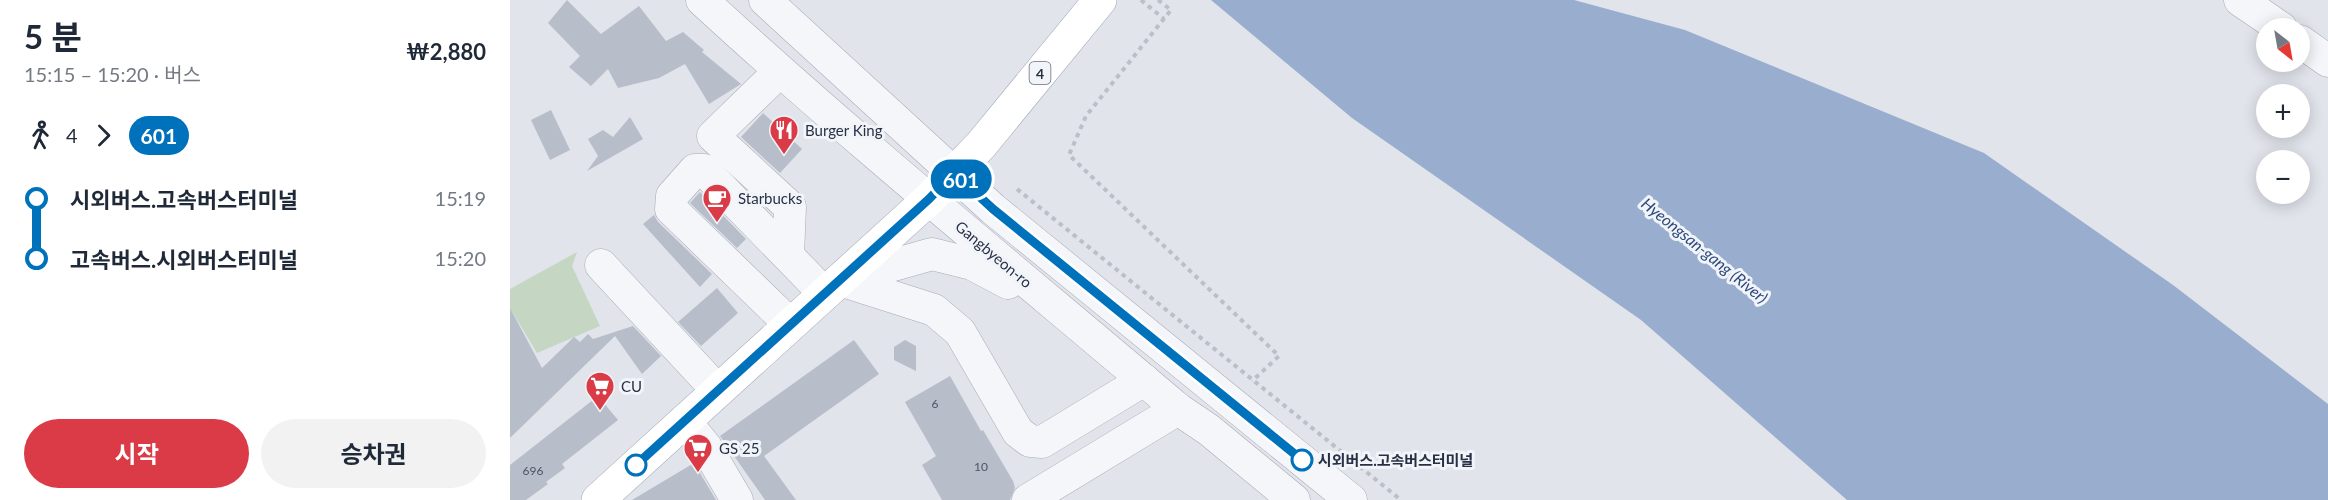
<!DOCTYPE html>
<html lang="ko">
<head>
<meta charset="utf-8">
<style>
  body { margin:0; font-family:Lato,"Noto Sans KR",sans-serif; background:#f2f2f3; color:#1f2937; height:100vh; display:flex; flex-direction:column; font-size:22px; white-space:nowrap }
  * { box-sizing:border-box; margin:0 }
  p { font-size:20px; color:#747a83 }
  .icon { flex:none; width:33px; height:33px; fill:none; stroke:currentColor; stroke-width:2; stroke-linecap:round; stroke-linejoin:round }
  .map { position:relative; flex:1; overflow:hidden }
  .sheet { display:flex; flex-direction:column; background:#fff; width:510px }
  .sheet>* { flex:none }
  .badge { padding:0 12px; border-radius:20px; font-size:21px; line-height:39px }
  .needle { width:39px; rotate:149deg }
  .buttons { position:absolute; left:1746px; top:18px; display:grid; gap:12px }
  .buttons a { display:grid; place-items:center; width:54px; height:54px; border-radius:50%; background:#fff; box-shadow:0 3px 15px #0003; font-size:30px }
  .map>.badge { position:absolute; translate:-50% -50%; box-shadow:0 0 0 3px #fff }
  .legs { display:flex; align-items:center; gap:9px; height:66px; padding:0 24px; font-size:20px }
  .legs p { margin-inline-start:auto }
  .overview { display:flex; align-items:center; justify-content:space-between; height:102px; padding:0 24px }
  h1 { font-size:33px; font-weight:700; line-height:45px }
  .button { display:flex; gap:12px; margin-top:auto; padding:12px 24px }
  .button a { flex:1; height:69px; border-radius:36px; background:#db3b46; color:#fff; font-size:24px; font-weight:700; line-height:69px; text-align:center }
  .button a+a { background:#f2f2f3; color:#1f2937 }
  ul { padding:0 24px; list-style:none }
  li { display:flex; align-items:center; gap:21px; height:60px; font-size:22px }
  li i { display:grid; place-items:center; width:9px; height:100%; margin:0 8px; background:currentColor }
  li i::after { content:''; width:15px; height:15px; margin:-8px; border:4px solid; border-radius:50%; background:#fff }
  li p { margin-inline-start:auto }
  li:first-child i { background:linear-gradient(#0000 50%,currentColor 0) }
  li:last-child i { background:linear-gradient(currentColor 50%,#0000 0) }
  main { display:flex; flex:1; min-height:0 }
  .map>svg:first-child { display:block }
</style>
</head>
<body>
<main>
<section class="sheet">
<div class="overview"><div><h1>5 분</h1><p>15:15 – 15:20 · 버스</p></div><b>₩2,880</b></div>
<div class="legs"><svg class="icon" aria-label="walk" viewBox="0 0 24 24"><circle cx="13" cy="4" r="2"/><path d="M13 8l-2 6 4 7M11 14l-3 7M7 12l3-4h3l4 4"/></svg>4<svg class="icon" aria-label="forward" viewBox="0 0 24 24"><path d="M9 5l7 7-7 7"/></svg><b class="badge" style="background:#0072bc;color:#fff">601</b></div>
<ul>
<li><i style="color:#0072bc"></i><b>시외버스.고속버스터미널</b><p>15:19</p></li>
<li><i style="color:#0072bc"></i><b>고속버스.시외버스터미널</b><p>15:20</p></li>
</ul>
<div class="button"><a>시작</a><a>승차권</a></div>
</section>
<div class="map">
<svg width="1818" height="500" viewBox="0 0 1818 500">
  <rect width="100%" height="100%" fill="#e1e4eb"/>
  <!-- green -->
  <polygon fill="#c5d6c2" points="67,252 62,266 90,326 27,353 0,308 0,289"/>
  <!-- water -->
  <polygon fill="#99aece" points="701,0 1064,0 1175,30 1474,153 1663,285 1818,404 1818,500 1337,500 1131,320 842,118"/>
  <!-- building -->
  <g fill="#b8bdca">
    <polygon points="57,0 91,34 129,6 156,41 173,32 194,50 192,52 231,84 199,104 175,64 149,78 108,88 98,69 81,86 59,67 70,56 38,23"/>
    <polygon points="41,110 60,150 40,160 21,120"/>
    <polygon points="253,113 292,149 270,173 231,137"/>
    <polygon points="120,117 133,139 77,171 88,156 78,139 93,130 103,137"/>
    <polygon points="190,192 236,239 227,248 180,203"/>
    <polygon points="144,215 148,222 202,274 190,287 133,224"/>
    <polygon points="207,288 228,313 191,346 168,322"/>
    <polygon points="0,308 32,368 64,337 70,342 78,334 83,339 123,326 151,356 132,374 105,336 0,438"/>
    <polygon points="344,340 369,374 254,456 286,500 255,500 210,436"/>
    <polygon points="395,340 406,346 406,371 384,360 384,347"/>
    <polygon points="440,376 471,431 473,430 503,481 505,488 500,500 432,500 412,465 426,456 395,402"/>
    <polygon points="88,396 108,420 52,464 55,468 36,482 38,484 16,500 0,500 0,465"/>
    <polygon points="184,463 206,500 122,500"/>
  </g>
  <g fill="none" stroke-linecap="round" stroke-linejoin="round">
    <!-- minor casing -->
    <g stroke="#a6aab6" stroke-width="33">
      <g id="minor">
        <path d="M192 0C346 142 509 274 668 409L699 430 784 500"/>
        <polyline points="255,0 483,209 841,500"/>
        <polyline points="1730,0 1771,28"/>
        <polyline points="1790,41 1818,61"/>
        <polyline points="269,72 203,136 280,207 278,255"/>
        <polyline points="91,265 208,391"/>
        <polyline points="330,280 424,310 450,332 508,432 520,441 532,442 634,380"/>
        <polyline points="330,280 422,254 462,264 498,283"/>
        <polyline points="281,325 161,209 162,196 185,170 194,170 315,294"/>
        <polyline points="175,421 196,447 227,500"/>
        <polyline points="518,500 668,409"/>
      </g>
    </g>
    <!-- major casing -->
    <g stroke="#9fa7b8" stroke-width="34">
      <polyline id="major" points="88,500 419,199 471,145 590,0"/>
    </g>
    <!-- path -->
    <g stroke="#bcbfc7" stroke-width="4" stroke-dasharray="4.5 4.5" stroke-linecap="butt">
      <polyline points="631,0 654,19"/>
      <polyline points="648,0 661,10 576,116 559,155 769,356 742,381"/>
      <polyline points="507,189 891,500"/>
    </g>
    <!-- minor -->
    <use href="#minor" stroke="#f5f6f9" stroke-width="32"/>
    <!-- major -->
    <use href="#major" stroke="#fff" stroke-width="33"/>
  </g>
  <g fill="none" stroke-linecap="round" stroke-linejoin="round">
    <!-- line-1 casing -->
    <g stroke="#fff" stroke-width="14">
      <polyline id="line-1" points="126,465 419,199 444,173 483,209 792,460"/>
    </g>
    <!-- line-1 -->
    <use href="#line-1" stroke="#0072bc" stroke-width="9"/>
  </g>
  <!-- icons -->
  <defs>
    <g id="restaurant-pin" transform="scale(1.5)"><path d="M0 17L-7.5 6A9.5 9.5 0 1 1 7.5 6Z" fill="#db3b46" stroke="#f1f4f8"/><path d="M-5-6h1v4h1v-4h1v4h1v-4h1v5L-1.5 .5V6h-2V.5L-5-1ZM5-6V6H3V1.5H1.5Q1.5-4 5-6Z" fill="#fff"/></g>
    <g id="cafe-pin" transform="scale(1.5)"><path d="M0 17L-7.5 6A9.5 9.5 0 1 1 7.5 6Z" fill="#db3b46" stroke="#f1f4f8"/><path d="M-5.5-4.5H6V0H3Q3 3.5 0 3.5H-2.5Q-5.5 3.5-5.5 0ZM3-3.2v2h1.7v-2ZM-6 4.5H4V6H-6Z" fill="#fff"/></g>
    <g id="supermarket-pin" transform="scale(1.5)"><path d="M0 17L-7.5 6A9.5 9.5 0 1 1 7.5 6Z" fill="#db3b46" stroke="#f1f4f8"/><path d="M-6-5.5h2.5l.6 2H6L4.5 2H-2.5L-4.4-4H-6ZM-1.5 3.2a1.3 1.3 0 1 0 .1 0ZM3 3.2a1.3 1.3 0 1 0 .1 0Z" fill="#fff"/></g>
  </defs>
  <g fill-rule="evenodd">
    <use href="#restaurant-pin" x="274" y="130"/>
    <use href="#cafe-pin" x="207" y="198"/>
    <use href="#supermarket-pin" x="90" y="386"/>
    <use href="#supermarket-pin" x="188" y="448"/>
  </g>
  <!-- markers -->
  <g fill="#fff" stroke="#0072bc" stroke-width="3">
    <circle cx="792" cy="460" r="10"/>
    <circle cx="126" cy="465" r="10"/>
  </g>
  <g text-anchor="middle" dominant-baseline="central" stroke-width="6" stroke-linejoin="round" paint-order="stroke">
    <!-- number labels -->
    <g font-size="12" fill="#4c5366">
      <text x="425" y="403">6</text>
      <text x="471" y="466">10</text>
      <text x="23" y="470">696</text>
    </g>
    <!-- shield labels -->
    <rect fill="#f1f4f8" stroke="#646b7b" stroke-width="1.5" x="519.5" y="62" width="21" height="22" rx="4.5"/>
    <g font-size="14" font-weight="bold" fill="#283045">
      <text x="530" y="73">4</text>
    </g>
    <!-- poi labels -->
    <g font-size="15" fill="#283045" stroke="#f1f4f8" text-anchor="start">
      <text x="295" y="130">Burger King</text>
      <text x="228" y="198">Starbucks</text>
      <text x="111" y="386">CU</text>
      <text x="209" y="448">GS 25</text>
    </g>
    <!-- street labels -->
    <g font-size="15" fill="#283045" stroke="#f1f4f8">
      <text transform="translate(484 254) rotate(40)">Gangbyeon-ro</text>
    </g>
    <!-- stop labels -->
    <g font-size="15" font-weight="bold" fill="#283045" stroke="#f1f4f8" text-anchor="start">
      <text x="808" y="460">시외버스.고속버스터미널</text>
    </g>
    <!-- water labels -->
    <g font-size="16" font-style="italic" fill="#2e4a7d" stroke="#f1f4f8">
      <text transform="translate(1195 250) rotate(39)">Hyeongsan-gang (River)</text>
    </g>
  </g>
</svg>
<div class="buttons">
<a><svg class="needle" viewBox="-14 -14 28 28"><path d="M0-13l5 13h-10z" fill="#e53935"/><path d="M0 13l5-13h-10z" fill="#747a83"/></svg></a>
<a>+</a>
<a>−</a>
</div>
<b class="badge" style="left:451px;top:179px;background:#0072bc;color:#fff">601</b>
</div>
</main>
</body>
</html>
